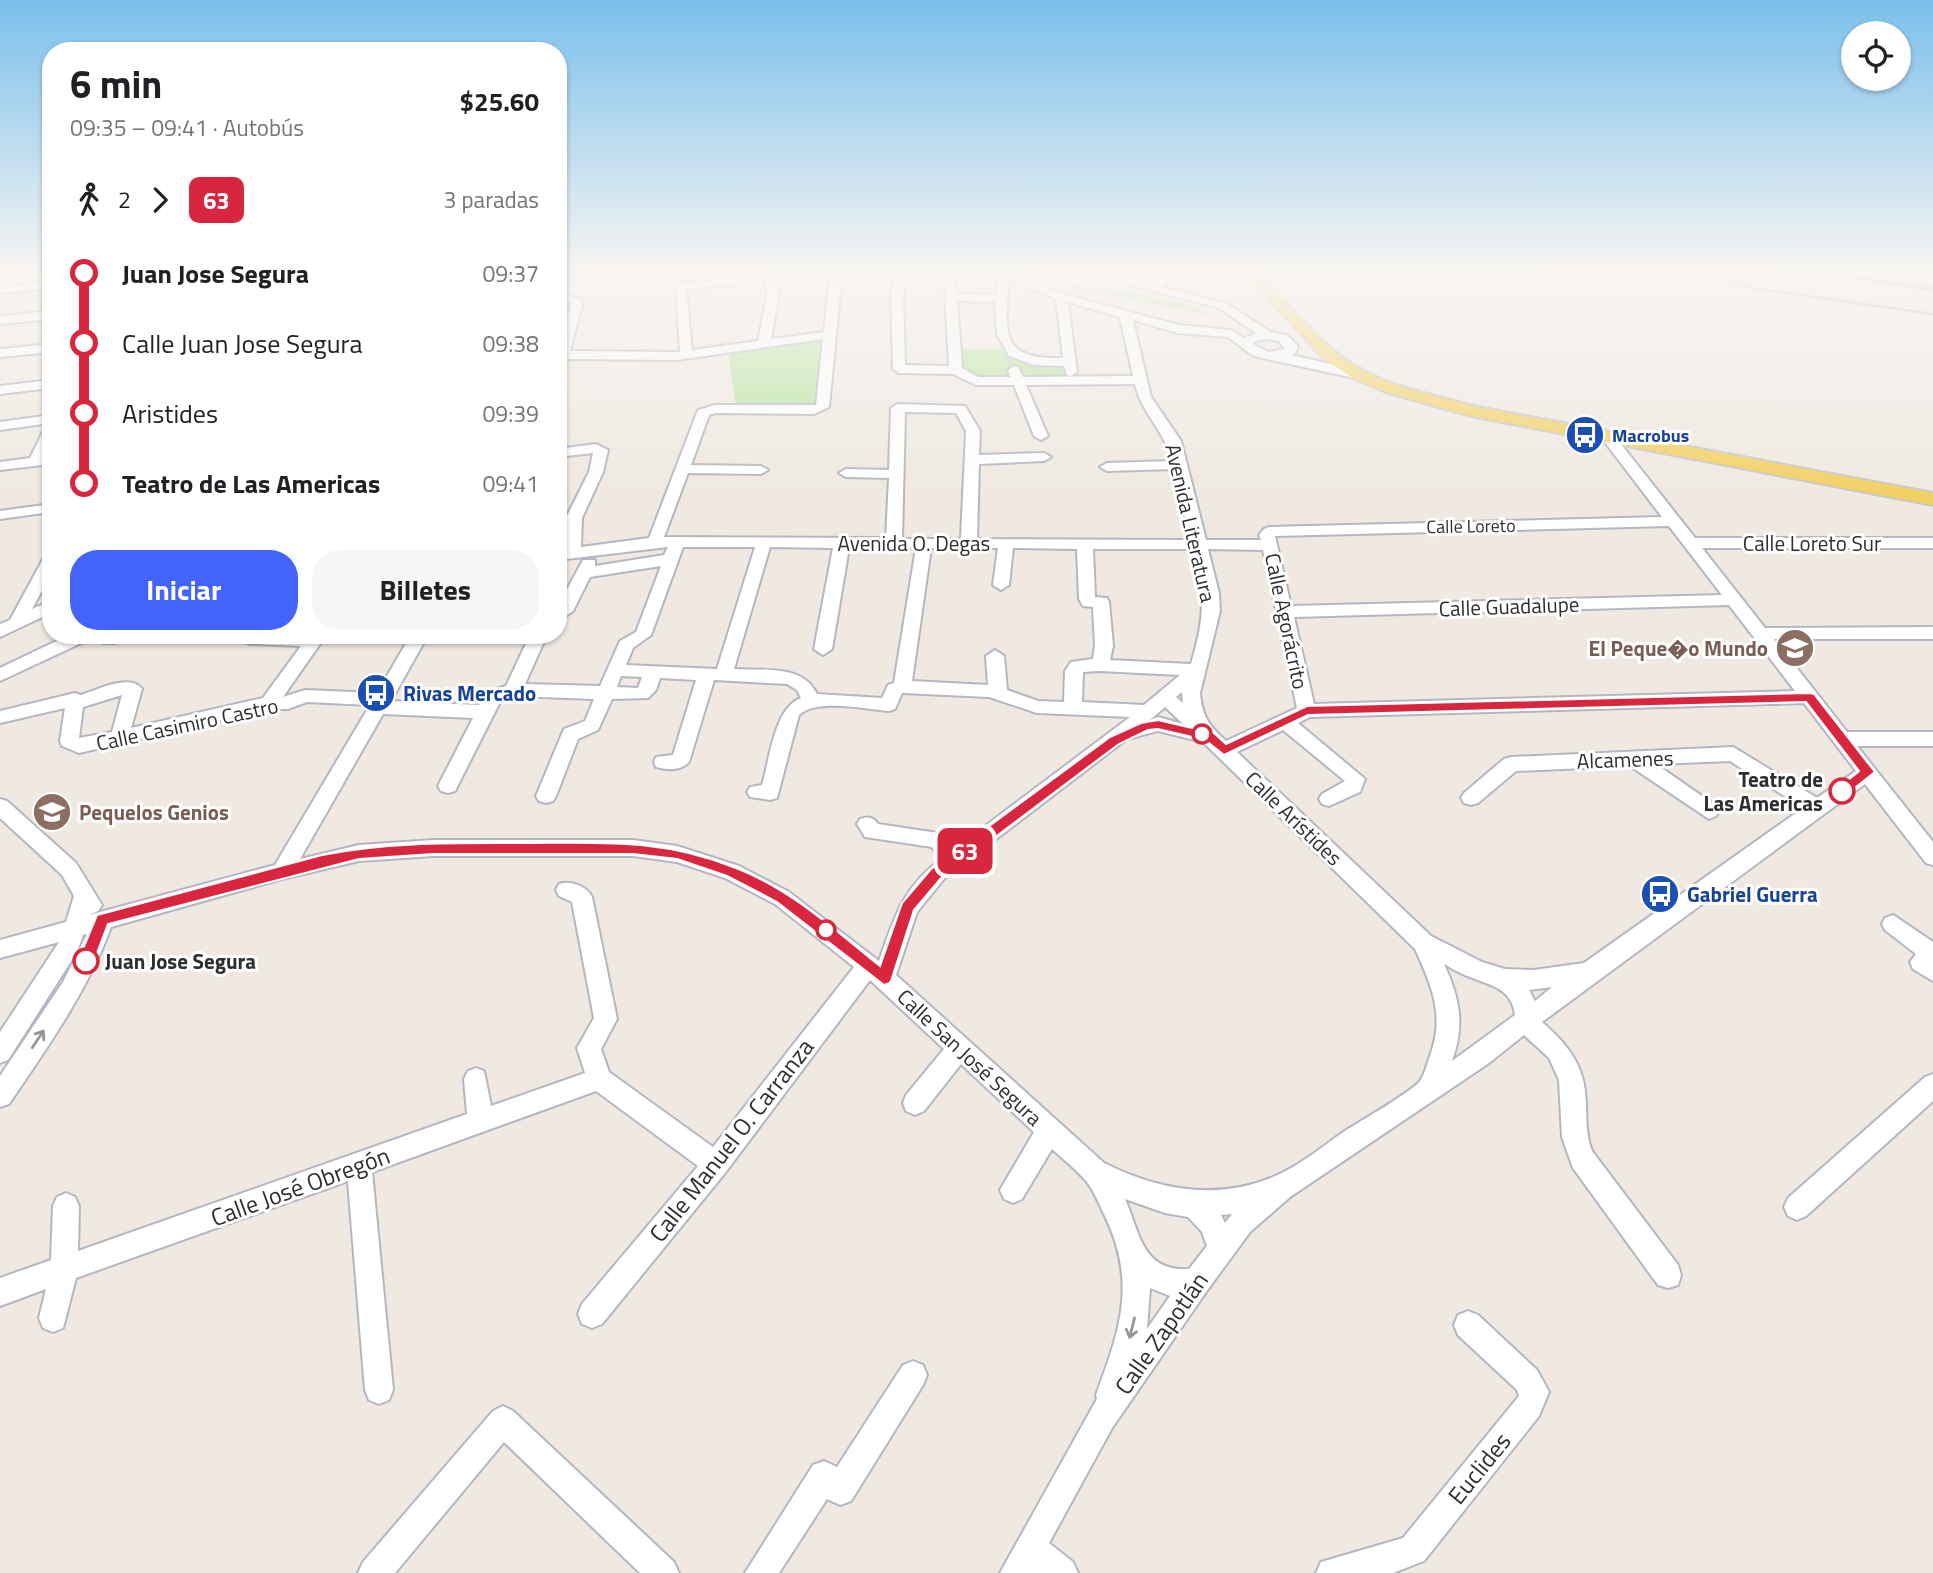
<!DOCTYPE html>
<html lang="es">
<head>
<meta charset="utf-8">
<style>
  body { margin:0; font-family:"Titillium Web",sans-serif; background:#f6f6f6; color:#202124; height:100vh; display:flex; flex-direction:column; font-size:26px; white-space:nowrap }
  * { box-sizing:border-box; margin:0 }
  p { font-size:23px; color:#757577 }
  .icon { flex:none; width:38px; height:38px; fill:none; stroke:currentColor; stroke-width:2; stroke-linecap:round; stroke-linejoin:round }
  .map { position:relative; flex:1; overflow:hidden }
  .panel { position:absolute; left:42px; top:42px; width:525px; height:602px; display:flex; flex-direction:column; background:#fff; border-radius:28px; box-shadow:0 2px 5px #0004 }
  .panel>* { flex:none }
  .badge { padding:0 14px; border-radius:10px; font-size:24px; line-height:46px }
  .tools { position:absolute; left:1841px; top:21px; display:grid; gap:14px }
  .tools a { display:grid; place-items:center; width:70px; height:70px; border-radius:50%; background:#fff; box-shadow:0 2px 5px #0004; font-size:35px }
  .map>.badge { position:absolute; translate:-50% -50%; box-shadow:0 0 0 4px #fff }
  .legs { display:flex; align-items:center; gap:10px; height:77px; padding:0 28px; font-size:23px }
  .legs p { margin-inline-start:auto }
  .summary { display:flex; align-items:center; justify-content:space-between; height:119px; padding:0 28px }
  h1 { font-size:38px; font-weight:700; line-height:52px }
  .cta { display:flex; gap:14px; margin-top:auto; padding:14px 28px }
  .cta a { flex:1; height:80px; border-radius:28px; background:#4264fb; color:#fff; font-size:28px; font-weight:700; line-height:80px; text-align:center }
  .cta a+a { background:#f6f6f6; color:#202124 }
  ul { padding:0 28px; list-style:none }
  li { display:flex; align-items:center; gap:24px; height:70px; font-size:26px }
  li i { display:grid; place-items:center; width:10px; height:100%; margin:0 9px; background:currentColor }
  li i::after { content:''; width:18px; height:18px; margin:-9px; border:5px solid; border-radius:50%; background:#fff }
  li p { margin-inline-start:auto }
  li:first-child i { background:linear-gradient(#0000 50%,currentColor 0) }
  li:last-child i { background:linear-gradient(currentColor 50%,#0000 0) }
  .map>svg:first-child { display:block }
</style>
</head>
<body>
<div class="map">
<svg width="1933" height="1573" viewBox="0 0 1933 1573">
  <rect width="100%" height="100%" fill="#efe9e1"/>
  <!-- green -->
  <g fill="#b6e59e">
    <polygon points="1067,281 1088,289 1126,292 1193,305 1201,308 1208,315 1075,288 1069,286"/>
    <polygon points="820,341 816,408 736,407 728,352"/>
    <polygon points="956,349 1001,349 1012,360 1065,364 1070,378 978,380 959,370"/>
  </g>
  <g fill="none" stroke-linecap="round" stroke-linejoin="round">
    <!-- minor casing -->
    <g stroke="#b4b7c1" stroke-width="4">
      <g id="minor">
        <path d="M617 274H664C652 282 629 283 617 274Z"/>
        <path d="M769 274 776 277 779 295 771 339 824 332 830 274H842L829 407 814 414 716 413 709 415 691 465 761 466 768 470 761 474 688 473 664 537 886 538 889 478 846 477 839 473 846 469 889 470 891 408 898 404 965 406 980 431 979 455 1044 453 1051 457 1044 461 979 464 977 539 1190 540 1174 469 1107 471 1100 467 1107 463 1172 461C1164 429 1141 413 1135 384L1026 385 1048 436 1041 440 1034 436 1014 385H976L953 374 899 373 893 369 891 294 895 274H906L903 294 905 365 949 366 944 274H955L956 294 996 295 998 274H1017L1066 295 1179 325 1231 330 1244 338 1256 333 1219 308 1088 274H1106L1151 285 1165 274H1176L1162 287 1227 304 1271 332 1287 335 1298 346 1295 354 1292 355 1364 372 1365 375 1359 379 1262 358 1252 355 1228 337 1178 333 1133 320 1151 397 1181 441 1206 540H1261L1259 535 1264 529 1269 527 1662 517 1601 437 1608 433 1613 434 1695 538H1933V548H1702L1765 628 1933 627V639H1774L1847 732H1933V746H1857L1933 842V865L1926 863 1865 784 1542 1022C1560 1038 1577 1055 1583 1080 1589 1104 1583 1128 1592 1151L1678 1265 1681 1275 1678 1285 1668 1288 1658 1285 1573 1168 1562 1137 1559 1080 1549 1058 1524 1035 1489 1063 1290 1197 1250 1232 1206 1292 1112 1428 1049 1543 1073 1562 1078 1573H1000L1097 1399 1096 1395C1121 1327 1138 1280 1102 1210 1098 1201 1093 1190 1087 1182 1077 1170 1063 1159 1052 1149L1022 1199 1013 1203 1004 1199 1000 1190 1034 1132 961 1064 924 1111 915 1115 906 1111 903 1103 906 1095 944 1049 870 980 725 1173 602 1324 592 1328 582 1324 578 1314 582 1304 698 1166 596 1091 372 1172 393 1390 389 1400 379 1404 369 1400 365 1390 348 1181 76 1278 63 1328 53 1332 43 1328 39 1318 46 1289 0 1306V1278L51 1260 53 1206 57 1197 66 1193 75 1197 79 1206 78 1251 467 1114 464 1079 468 1071 476 1068 484 1071 491 1106 585 1073 577 1048 594 1018 572 902 559 896 556 890 559 884C570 880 587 886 592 897L617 1019 601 1049 609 1072 713 1147 854 967 775 904 725 878 677 862 633 856H433L359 861 282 879 111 927C87 992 47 1048 9 1104L0 1107V1076L63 982 87 934 83 935 77 952 8 1060 0 1063V1032L59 942 0 958V940L66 922 74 896 62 875 0 818V799L7 801 76 863 102 905 98 911 89 915 275 865 370 705 307 702 288 709H269L79 753 62 746 60 741 65 708 0 723V711L75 693 81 695C97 690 130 673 142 689L131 728 263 698 301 646 251 644 234 639 232 635 320 637 322 641 283 697 305 690 377 693 411 635H428L391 701 479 705 489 692 506 686 530 635H547L525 684 600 686 620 641 636 632 661 566 590 577 573 611 558 621V606L583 560H595V566L664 555 668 547 558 560V550L565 549 566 518 589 472 593 453 558 457V449L596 444 608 450 603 472 582 518 581 547 649 538 698 410 715 405H816L823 339 677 360 558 359V349L571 303H558V297L570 296 583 301 570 351 677 352H680L676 284ZM1008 278 1056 299 1063 358C996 360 1007 330 1008 278ZM765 281 767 295 758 341 692 350 686 289ZM957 301 995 302 997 334 1009 356 1034 365 1064 366 1067 375 1071 376 1077 372 1068 302 1120 317 1133 376 1023 377 1018 367 1014 366 1008 370 1010 377H978L962 368ZM1267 339 1279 341 1285 349 1268 352 1253 344 1255 341ZM905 412 956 413 966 431 961 539H902ZM1669 526 1722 595 1291 606 1275 536ZM683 547H755L717 669 626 665 633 648 651 635ZM770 547 833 548 814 649 823 655 832 649 849 548H916L894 683 888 685 882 698 817 694C802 664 764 671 734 669ZM931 548H998L993 585 1001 590 1009 585 1013 548 1077 549 1079 599 1083 606 1093 607 1095 646 1093 659 1071 662 1065 671 1064 702 1038 701 1007 690 1004 656 995 650 986 656 988 685 912 681ZM1093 549H1193C1204 600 1206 613 1191 664L1110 660 1113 646 1109 602 1107 598 1095 597ZM1208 549 1263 550 1297 708 1226 741C1209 726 1202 716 1200 693L1220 611 1219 593ZM1729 605 1795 691 1314 704 1294 617ZM1100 671 1180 675 1144 705 1082 702 1083 672ZM621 676 642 677 638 688 617 687ZM660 678 696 680 673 755 656 757 654 762 656 767C667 770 681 771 689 762L714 680 787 684 797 690 801 698C774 708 770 759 762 785L750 787 747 792 750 797 770 800 777 798 799 715C816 698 866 709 889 711L895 709 902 693 989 697 1037 713 1130 717 956 848 945 835 938 833 878 824C873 817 868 816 860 819L857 824 865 837 932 847 941 859C903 887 894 918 879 961L789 892 739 866 677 846 633 840H433L359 845 300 859 383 714 473 718 438 786 441 791 448 793 455 791 501 700 514 696 594 699 585 721 564 729 536 796 539 801 546 803 553 801 556 796 578 739 598 730 612 699 648 698 656 690ZM1182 692V693L1183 703 1176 697ZM122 695 112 732 79 738 83 707ZM1804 703 1856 771 1817 798 1733 747 1511 757 1504 759 1464 793 1461 798 1464 803 1471 805 1478 803 1516 771 1630 766 1709 819 1716 816 1719 811 1716 806 1656 764 1730 761 1803 808 1584 963 1534 970 1505 969 1482 962 1431 936 1237 752 1283 730 1345 781 1322 794 1319 799 1322 804 1329 806 1360 792 1365 779 1298 723 1310 717ZM1165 707 1183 724 1158 717 1150 720ZM1158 731 1203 742 1415 949C1432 986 1445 1016 1430 1056 1427 1064 1425 1074 1420 1081 1413 1091 1359 1122 1345 1131 1323 1146 1298 1167 1273 1177 1215 1201 1158 1190 1104 1163L896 975 917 912 944 879 1127 739ZM1444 964C1453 969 1461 974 1470 977 1491 986 1512 988 1515 1015L1452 1061C1465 1025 1460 999 1444 964ZM1552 987 1535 1001 1529 990ZM1125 1199 1165 1213 1188 1217 1202 1232 1207 1246 1189 1269C1142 1272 1140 1233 1125 1199ZM1232 1214 1225 1223 1221 1215ZM1150 1288 1170 1296 1147 1329Z"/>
        <polygon points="775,274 822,274 816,277 782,280"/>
        <polygon points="51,282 51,288 0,293 0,287"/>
        <polygon points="51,311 51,319 0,324 0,316"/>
        <polygon points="51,344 51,352 0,357 0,349"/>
        <polygon points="51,380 51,388 0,394 0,386"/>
        <polygon points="51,415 51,423 0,430 0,422"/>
        <polygon points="51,426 51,444 45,457 51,456 51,464 0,470 0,462 30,458 44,430"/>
        <polygon points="51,504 51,512 0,519 0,511"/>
        <polygon points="51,554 51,574 32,609 51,601 51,613 0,637 0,624 10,620 43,559"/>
        <polygon points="69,635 92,635 90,639 0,681 0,668"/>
        <polygon points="102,635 118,635 115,643 103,643"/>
        <polygon points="1893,915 1933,942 1933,981 1913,969 1910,962 1916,954 1885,930 1882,924 1885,918"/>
        <polygon points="1933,1074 1933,1101 1806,1216 1797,1220 1788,1216 1784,1207 1788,1198 1925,1077"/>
        <polygon points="1468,1311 1478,1315 1537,1370 1549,1392 1539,1416 1424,1561 1393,1573 1316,1573 1321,1562 1403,1538 1519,1396 1517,1390 1458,1335 1454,1325 1458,1315"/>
        <polygon points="913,1361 923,1365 927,1375 923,1385 851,1501 840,1505 827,1499 779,1573 745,1573 813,1465 824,1461 837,1467 903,1365"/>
        <polygon points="503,1406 513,1411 674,1562 679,1573 640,1573 504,1442 395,1573 358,1573 363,1562 493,1411"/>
      </g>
    </g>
    <!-- major casing -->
    <g stroke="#c9c9c9" stroke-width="4">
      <path id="major" d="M1245 274H1260C1292 307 1324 351 1366 372 1399 389 1438 396 1473 406L1933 493V505L1471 416 1388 393 1353 378 1323 358Z"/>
    </g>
    <!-- minor -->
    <use href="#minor" fill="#fff" fill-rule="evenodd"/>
    <!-- major -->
    <use href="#major" fill="#f2d163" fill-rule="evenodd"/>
    <!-- tram -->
    <polyline stroke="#a3a6b8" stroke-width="2" points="1840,274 1933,288"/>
    <!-- rail -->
    <g stroke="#a3a6b8" stroke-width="2.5">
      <polyline points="1693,274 1758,289 1933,314"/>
      <polyline points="1826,274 1933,290"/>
    </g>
  </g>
  <!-- one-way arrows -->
  <defs><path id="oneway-shaft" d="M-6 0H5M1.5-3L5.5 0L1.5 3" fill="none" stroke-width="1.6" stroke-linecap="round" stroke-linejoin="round" transform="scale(1.75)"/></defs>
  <g stroke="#969696">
    <use href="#oneway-shaft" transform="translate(38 1039) rotate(-56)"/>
    <use href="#oneway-shaft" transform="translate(1132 1328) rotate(104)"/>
  </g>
  <!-- sky -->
  <linearGradient id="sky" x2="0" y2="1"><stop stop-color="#7abfeb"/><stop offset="0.55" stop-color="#f8f5f2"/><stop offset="1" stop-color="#f8f5f2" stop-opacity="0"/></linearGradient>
  <rect width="1933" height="494" fill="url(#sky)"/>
  <!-- line-1 -->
  <path fill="#d7263d" stroke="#fff" stroke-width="2" d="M1810 693 1814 694 1875 772 1847 794H1837L1835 791 1859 771 1806 702 1308 715 1224 755 1205 740 1158 729 1148 730 1119 744 942 877 914 910 892 978 890 983 884 985 777 902 727 876 677 859 633 854H433L359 859 108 924 92 966H80L78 961 97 915 322 855C387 842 452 843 517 843 597 843 660 837 736 868 791 889 835 930 880 966L902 903 931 869 1110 737 1141 723 1158 720 1214 733 1226 744 1307 706Z"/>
  <!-- icons -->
  <defs>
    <g id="bus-disc" transform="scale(2.0125)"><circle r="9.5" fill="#1a4fb4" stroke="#fff"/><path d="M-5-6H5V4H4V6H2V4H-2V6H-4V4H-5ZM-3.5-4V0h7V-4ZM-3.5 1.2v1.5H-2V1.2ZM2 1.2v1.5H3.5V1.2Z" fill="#fff"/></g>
    <g id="school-disc" transform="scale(2.0125)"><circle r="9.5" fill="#8d6e63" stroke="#fff"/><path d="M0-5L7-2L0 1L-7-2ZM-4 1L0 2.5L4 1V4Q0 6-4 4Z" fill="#fff"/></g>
  </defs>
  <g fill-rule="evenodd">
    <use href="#bus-disc" x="1585" y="435"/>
    <use href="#school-disc" x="1795" y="648"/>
    <use href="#bus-disc" x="376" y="693"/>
    <use href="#school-disc" x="52" y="812"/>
    <use href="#bus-disc" x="1660" y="894"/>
  </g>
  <!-- markers -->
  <g fill="#fff" stroke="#d7263d" stroke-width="3.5">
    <circle cx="1202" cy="734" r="9"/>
    <circle cx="1842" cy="791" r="12"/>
    <circle cx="826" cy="930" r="9"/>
    <circle cx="86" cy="961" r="12"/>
  </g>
  <g text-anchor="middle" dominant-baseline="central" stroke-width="6" stroke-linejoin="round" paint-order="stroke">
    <!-- far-transit labels -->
    <g font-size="18" font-weight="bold" fill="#164399" stroke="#fff" text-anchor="start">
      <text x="1612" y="435">Macrobus</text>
    </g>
    <!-- far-street labels -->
    <g font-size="18" fill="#2e2e2e" stroke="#fff">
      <text transform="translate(1471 526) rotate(-1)">Calle Loreto</text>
    </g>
    <!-- street labels -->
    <g font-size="21" fill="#2e2e2e" stroke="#fff">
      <text transform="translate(1191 523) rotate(77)">Avenida Literatura</text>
      <text x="914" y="543">Avenida O. Degas</text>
      <text x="1812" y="543">Calle Loreto Sur</text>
      <text transform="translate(1509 606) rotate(-2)">Calle Guadalupe</text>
      <text transform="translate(1287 621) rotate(78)">Calle Agorácrito</text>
      <text transform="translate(187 724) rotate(-12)">Calle Casimiro Castro</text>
      <text transform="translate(1625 759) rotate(-2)">Alcamenes</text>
      <text transform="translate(1294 818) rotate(44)">Calle Arístides</text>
      <text transform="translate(970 1057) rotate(43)">Calle San José Segura</text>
    </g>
    <!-- education labels -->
    <g font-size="21" font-weight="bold" fill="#785e54" stroke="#fff" text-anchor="end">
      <text x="1768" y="648">El Peque�o Mundo</text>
      <text x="79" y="812" text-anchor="start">Pequelos Genios</text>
    </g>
    <!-- transit labels -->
    <g font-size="21" font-weight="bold" fill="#164399" stroke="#fff" text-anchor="start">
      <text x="403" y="693">Rivas Mercado</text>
      <text x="1687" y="894">Gabriel Guerra</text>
    </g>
    <!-- stop labels -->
    <g font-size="21" font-weight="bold" fill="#2e2e2e" stroke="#fff" text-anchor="end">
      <text x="1823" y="779">Teatro de<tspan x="1823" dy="24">Las Americas</tspan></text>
      <text x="105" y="961" text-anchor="start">Juan Jose Segura</text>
    </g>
    <!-- near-street labels -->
    <g font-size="24" fill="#2e2e2e" stroke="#fff">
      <text transform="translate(731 1140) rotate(-52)">Calle Manuel O. Carranza</text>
      <text transform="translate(300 1186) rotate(-20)">Calle José Obregón</text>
      <text transform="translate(1161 1333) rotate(-55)">Calle Zapotlán</text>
      <text transform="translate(1479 1468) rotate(-51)">Euclides</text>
    </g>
  </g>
</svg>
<div class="tools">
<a><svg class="icon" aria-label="locate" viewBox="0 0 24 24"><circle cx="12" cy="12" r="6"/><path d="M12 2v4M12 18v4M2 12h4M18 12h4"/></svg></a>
</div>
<b class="badge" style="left:965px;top:851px;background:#d7263d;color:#fff">63</b>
<section class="panel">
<div class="summary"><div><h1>6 min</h1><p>09:35 – 09:41 · Autobús</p></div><b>$25.60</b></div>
<div class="legs"><svg class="icon" aria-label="walk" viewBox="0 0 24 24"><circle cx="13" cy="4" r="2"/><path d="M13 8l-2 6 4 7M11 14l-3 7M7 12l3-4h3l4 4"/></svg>2<svg class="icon" aria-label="forward" viewBox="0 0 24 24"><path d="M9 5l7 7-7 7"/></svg><b class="badge" style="background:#d7263d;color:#fff">63</b><p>3 paradas</p></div>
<ul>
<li><i style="color:#d7263d"></i><b>Juan Jose Segura</b><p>09:37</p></li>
<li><i style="color:#d7263d"></i><span>Calle Juan Jose Segura</span><p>09:38</p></li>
<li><i style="color:#d7263d"></i><span>Aristides</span><p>09:39</p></li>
<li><i style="color:#d7263d"></i><b>Teatro de Las Americas</b><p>09:41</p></li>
</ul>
<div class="cta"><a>Iniciar</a><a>Billetes</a></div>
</section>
</div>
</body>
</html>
